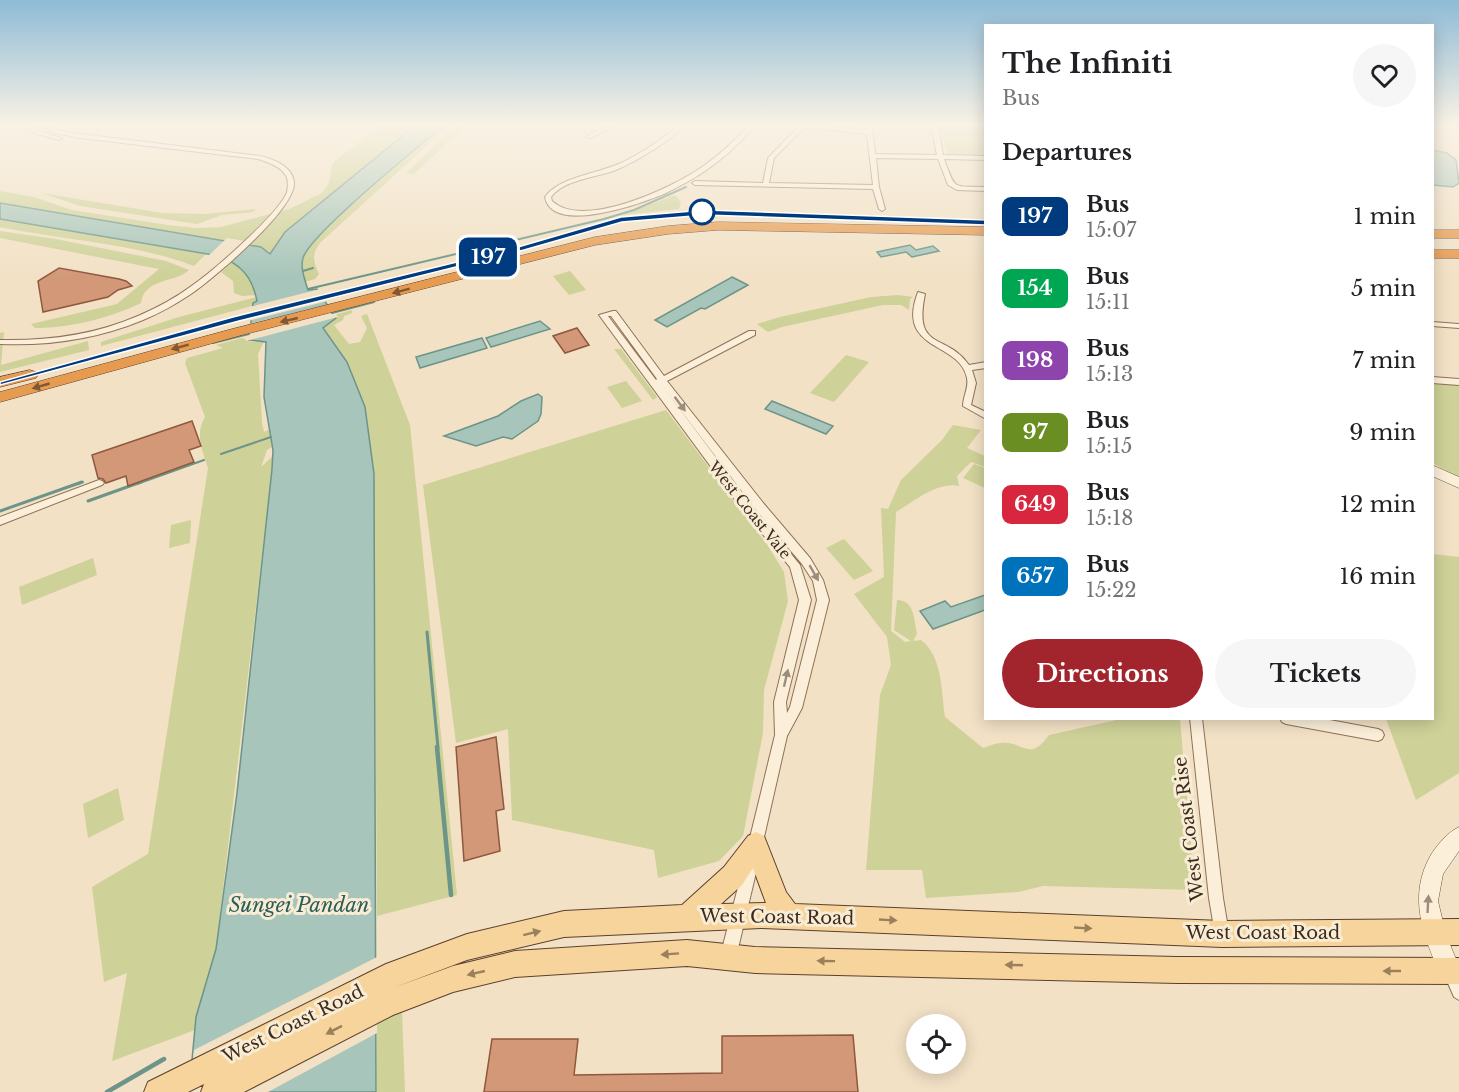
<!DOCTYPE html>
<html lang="en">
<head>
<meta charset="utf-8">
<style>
  body { margin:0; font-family:"Libre Baskerville",serif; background:#f6f6f6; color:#202124; height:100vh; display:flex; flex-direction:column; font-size:22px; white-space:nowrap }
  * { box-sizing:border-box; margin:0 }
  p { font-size:20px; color:#757577 }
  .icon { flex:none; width:33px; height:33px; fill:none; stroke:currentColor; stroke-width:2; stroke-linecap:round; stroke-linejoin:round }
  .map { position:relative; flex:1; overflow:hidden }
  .details { position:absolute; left:984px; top:24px; width:450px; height:696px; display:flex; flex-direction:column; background:#fff; border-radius:0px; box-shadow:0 3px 15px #0003 }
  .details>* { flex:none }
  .badge { padding:0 12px; border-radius:9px; font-size:21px; line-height:39px }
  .buttons { position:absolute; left:906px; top:1014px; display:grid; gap:12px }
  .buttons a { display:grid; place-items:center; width:60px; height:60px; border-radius:50%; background:#fff; box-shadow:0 3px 15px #0003; font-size:30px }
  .map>.badge { position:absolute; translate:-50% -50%; box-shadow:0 0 0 3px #fff }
  h2 { padding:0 18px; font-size:22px; line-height:54px }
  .round { display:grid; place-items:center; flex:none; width:63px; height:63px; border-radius:32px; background:#f6f6f6 }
  .overview { display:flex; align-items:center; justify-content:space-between; height:102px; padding:0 18px }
  h1 { font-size:28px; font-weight:700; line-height:45px }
  .button { display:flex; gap:12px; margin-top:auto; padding:12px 18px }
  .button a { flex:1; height:69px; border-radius:36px; background:#a2242d; color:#fff; font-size:24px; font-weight:700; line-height:69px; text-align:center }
  .button a+a { background:#f6f6f6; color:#202124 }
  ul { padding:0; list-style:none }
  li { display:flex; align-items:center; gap:18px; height:72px; padding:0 18px }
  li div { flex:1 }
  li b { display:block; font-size:22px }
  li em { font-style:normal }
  li .badge { min-width:66px; font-weight:700; text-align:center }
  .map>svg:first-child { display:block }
</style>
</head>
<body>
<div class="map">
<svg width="1459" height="1092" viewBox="0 0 1459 1092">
  <rect width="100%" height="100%" fill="#f2e1c5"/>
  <!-- green -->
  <g fill="#ced198">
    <polygon points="382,124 417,124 285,232 270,254 261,247 0,203 0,191 34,197 72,210 168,225 196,228 221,227 289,209 322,193 329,183 332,165 335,161"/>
    <path d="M445 124H451L321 242C311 254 313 261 319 274L315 279 305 282 302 264 303 256 311 244 345 211Z"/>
    <polygon points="457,124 468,124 414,174 406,173"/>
    <polygon points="940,124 985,124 985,156 947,155"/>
    <polygon points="41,193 163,213 204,214 256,209 253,212 222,215 197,224 80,206"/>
    <polygon points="675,195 681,202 679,209 622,215"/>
    <path d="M0 219 206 254 194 266C134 243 62 240 0 227Z"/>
    <path d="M0 231 56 239 166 261 189 270C175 283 144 278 141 303 109 318 71 328 35 328L31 324 117 304 159 269 0 238Z"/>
    <polygon points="232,261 245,271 256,295 242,296 234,293 233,281 221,272"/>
    <polygon points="570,271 586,290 569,295 553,276"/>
    <polygon points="898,295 913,297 910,299 909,310 901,305 883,305 782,327 768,332 757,324 780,317 871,297"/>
    <polygon points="257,297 257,301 252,306 101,346 101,342 179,317"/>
    <polygon points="352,310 352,313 344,316 343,320 334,325 349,344 360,342 367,328 361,316 367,314 410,425 457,895 377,916 374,474 365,407 347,362 323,328 334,315"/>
    <polygon points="4,332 1,365 88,341 89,350 0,372 0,333"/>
    <path d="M242 338 251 342 264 341 258 354 262 423 264 432 269 430 272 447 267 450 261 467 273 456 272 469 216 949 196 1017 195 1030 112 1061 127 973 104 982 92 887 148 854 208 468C202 450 195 433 205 417L185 363 187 358 223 348 216 345Z"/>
    <polygon points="614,349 621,349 657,397 653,400"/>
    <polygon points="846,355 869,362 834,402 810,393"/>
    <polygon points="626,381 642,401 622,408 607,387"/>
    <polygon points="1432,382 1459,384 1459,478 1433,463"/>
    <polygon points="666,410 768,546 784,572 788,601 764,690 763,733 743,836 719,861 658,878 654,850 512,820 508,729 456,743 423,485"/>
    <path d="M953 425 981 430 967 448 985 456V467L971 462 957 476 959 486C938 481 913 502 896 512L891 631 905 642 911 641 894 630 897 600C915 600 914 621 917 634L913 641 921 640C943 657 941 691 945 717L983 748C989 746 996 743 1002 743 1023 741 1029 763 1049 735L1121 719H1180L1195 890 1043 886 1018 892 926 898 922 870H866L880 695 891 665 887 637 854 594 884 577 881 508 888 509 901 480 942 440Z"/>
    <polygon points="974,464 985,468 985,488 963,478"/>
    <polygon points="191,520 190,543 169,548 171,525"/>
    <polygon points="844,539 873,571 854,580 826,548"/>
    <polygon points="1433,554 1459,557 1459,773 1416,800 1386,719 1432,718"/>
    <polygon points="93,558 97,575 22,605 19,587"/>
    <polygon points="118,788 124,820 88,838 83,804"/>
    <polygon points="402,1012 405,1092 377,1092 377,1023"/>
  </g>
  <!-- water -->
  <g fill="#a7c5ba" stroke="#6c9488" stroke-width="1.5">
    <path d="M417 124H445C420 146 310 234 303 258 300 268 305 280 308 290L317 289 336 318 323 328 347 362 365 407 374 474 376 1092H189L196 1017 216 949 237 793 272 469 273 450 264 397 266 342 249 340 253 303 257 301C252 277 242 265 219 256L0 219V203L261 247 270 254 285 232Z"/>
    <polygon points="1432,150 1447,153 1456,160 1459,183 1453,187 1433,185"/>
    <polygon points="910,245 916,250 933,246 939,251 912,257 906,252 881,257 877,252"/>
    <polygon points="732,277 748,285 705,309 701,308 667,327 655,320"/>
    <polygon points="540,321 550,329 491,347 486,338"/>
    <polygon points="482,338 487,348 420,368 416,357"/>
    <polygon points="538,394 542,397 541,414 538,421 512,439 503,437 476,446 444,436 498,416 521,401"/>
    <polygon points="772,401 833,426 826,434 765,409"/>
    <polygon points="985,595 985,610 933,629 920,611 945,601 951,607"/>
  </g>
  <!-- pier -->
  <g fill="#f2e1c5">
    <polygon points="227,238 250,242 228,263 207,257"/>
    <polygon points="320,289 328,301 248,321 249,307"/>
    <polygon points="330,304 338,317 246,341 248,324"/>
    <polygon points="377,957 377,1033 268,1092 189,1092 194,1050"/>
  </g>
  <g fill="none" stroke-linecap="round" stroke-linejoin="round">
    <!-- stream-far2 -->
    <g stroke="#6c9488" stroke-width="2">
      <polyline points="303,271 313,268"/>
      <polyline points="308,289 604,219 634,210 686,187"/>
      <polyline points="332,313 374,302"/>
      <polyline points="213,343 249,334"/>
      <polyline points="221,454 271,437"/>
      <polyline points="78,484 83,482"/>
      <polyline points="137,484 204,460"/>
    </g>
    <!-- stream-far1 -->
    <g stroke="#6c9488" stroke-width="3">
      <polyline points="88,501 141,482"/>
      <polyline points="0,511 82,482"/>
      <polyline points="427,632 438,748"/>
    </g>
    <!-- stream -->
    <g stroke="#6c9488" stroke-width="4.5">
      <polyline points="437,747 451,895"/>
      <polyline points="107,1092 164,1059"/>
    </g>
  </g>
  <!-- building -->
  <g fill="#d29878" stroke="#8f583d" stroke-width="1.5">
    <polygon points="59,268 119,279 126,281 132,286 118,290 108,297 43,312 38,281"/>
    <polygon points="577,328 589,345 565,353 553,336"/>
    <polygon points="192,421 201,446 189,450 194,462 128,486 126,476 106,483 103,479 98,478 92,455"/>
    <polygon points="496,737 504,809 496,811 500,851 464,861 456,747"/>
    <polygon points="853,1035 858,1092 484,1092 492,1039 578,1039 574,1075 722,1073 722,1036"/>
  </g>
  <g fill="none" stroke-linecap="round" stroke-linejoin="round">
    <!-- street casing -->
    <g stroke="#8e7259" stroke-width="2">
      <g id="street">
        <polygon points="24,124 31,124 38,131 62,138 59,140 34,133"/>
        <path d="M38 124H46L59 131 80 134 260 156C273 159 292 166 294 182 297 208 213 279 191 294 176 304 160 313 143 320 97 339 49 346 0 344V340C48 341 94 335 138 316 156 308 174 299 190 287 211 273 279 214 287 192 288 188 288 182 287 178 283 167 268 162 258 159L80 138 55 133Z"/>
        <polygon points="610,124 618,124 591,138 586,137"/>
        <path d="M681 124H688C666 143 641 159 616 170 595 178 565 179 551 197L552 201C583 230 672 188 702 167 720 155 735 140 750 124H757C741 142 724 158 705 171 692 180 678 187 664 194 642 203 552 236 545 197 559 177 597 174 621 163 642 153 662 139 681 124Z"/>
        <path d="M801 124 867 130 866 124H872L875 154 937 155 931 126 938 124 943 155 986 156V160L944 159C956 191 952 186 986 187V191L957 190 948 185 938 159 876 158 879 187 885 209 882 211 879 209 873 189 695 185 692 183 695 181 763 183 768 158ZM805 127 867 134 873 185 769 183 774 158Z"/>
        <path d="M918 292 925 294C913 352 946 332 969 365L986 362V368L972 370 976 383 971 405 986 412V419L963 406C963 397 969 387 967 378 960 341 895 352 918 292Z"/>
        <path d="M613 311H616L664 376 749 331H755V335L667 381 764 504 810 558 823 580 829 600 802 708 787 736 762 846 760 851 755 853 750 851 748 846 775 735 774 702 799 600 790 567 745 513 599 315ZM608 316H611L657 379 656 380ZM661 384 756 510 802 564 813 581 817 600 790 707 787 713 786 702 811 600 800 565 753 507Z"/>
        <polygon points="1432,322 1459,324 1459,328 1432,326"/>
        <polygon points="1432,377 1459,379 1459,385 1432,383"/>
        <polygon points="99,480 102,481 104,483 102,485 0,525 0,517"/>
        <polygon points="1190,718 1202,718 1223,898 1229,934 1227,939 1222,941 1217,939 1215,934 1209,898"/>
        <polygon points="1280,718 1319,718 1378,729 1382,731 1384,735 1382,739 1378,741 1286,724 1282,722"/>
        <polygon points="751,857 756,859 758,864 736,957 733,962 728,965 723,962 720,957 744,864 746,859"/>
        <polygon points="1451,964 1456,967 1459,973 1459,1000 1454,997 1443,972 1446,967"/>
      </g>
    </g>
    <!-- secondary casing -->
    <g stroke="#70533c" stroke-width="1">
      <g id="secondary">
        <polygon points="1432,465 1459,477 1459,488 1432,476"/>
        <path d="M1459 827V851L1443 874 1438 901 1446 935 1459 966 1458 979 1450 982 1442 979C1424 937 1406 896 1432 853 1439 843 1448 832 1459 827Z"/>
      </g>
    </g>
    <!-- primary casing -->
    <g stroke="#5c402e" stroke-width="2">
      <path id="primary" d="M756 832 764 836 786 892 795 904 1222 921 1459 919V945L1222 947 761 928 564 937 467 960 393 988 453 966 515 951 687 940 755 947 1177 957 1459 958V984L1177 983 755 973 687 966 515 977 453 992 393 1015 244 1092H201L204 1084 188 1092H144L148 1082 386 964 467 934 564 911 682 905 724 867 748 836ZM753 868 766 903 721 904 742 885Z"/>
    </g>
    <!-- highway casing -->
    <g stroke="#5c402e" stroke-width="1">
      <g id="highway">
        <polygon points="718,222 986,227 986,235 718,230 668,234 595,245 242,335 0,402 0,392 232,329 595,237 668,226"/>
        <rect x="1432" y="230" width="27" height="8"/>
        <rect x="1432" y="250" width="27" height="8"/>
        <polygon points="30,370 36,372 38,375 36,378 0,387 0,377"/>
      </g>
    </g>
    <!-- street -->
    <use href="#street" fill="#fbefd9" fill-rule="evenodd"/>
    <!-- secondary -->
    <use href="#secondary" fill="#fbefd9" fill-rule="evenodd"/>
    <!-- primary -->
    <use href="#primary" fill="#f7d49b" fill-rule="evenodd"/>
    <!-- highway -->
    <use href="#highway" fill="#e69b50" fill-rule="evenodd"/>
  </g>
  <!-- one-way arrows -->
  <defs><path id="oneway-solid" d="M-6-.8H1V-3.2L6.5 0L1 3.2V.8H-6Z" transform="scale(1.5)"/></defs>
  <g fill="#815832">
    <use href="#oneway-solid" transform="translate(401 291) rotate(165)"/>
    <use href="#oneway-solid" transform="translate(289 320) rotate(167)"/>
    <use href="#oneway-solid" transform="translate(180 347) rotate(165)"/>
    <use href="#oneway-solid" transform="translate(41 386) rotate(164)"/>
  </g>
  <g fill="#9c8d7c">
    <use href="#oneway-solid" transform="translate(680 404) rotate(53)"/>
    <use href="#oneway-solid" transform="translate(814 573) rotate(60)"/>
    <use href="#oneway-solid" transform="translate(786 678) rotate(-77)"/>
    <use href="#oneway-solid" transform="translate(1428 904) rotate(-87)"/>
  </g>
  <g fill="#9a805c">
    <use href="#oneway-solid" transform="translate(888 920) rotate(3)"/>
    <use href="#oneway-solid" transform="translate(1083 928) rotate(3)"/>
    <use href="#oneway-solid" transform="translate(532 933) rotate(-14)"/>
    <use href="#oneway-solid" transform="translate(670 954) rotate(176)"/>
    <use href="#oneway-solid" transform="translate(826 961) rotate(-179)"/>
    <use href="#oneway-solid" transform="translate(1014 965) rotate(-178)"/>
    <use href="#oneway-solid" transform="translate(1392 971) rotate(-180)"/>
    <use href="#oneway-solid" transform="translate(476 973) rotate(167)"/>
    <use href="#oneway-solid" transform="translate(334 1030) rotate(153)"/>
  </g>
  <!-- sky -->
  <linearGradient id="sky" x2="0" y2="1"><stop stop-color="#8ebbd6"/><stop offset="0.45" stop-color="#f9f2e5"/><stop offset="1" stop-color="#f9f2e5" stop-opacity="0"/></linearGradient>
  <rect width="1459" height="277" fill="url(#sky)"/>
  <!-- line -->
  <polygon fill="#003b80" stroke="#fff" stroke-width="1.5" points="705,210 986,220 989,223 986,225 705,215 622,222 524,250 239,321 0,385 0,382 233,317 518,247 621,217"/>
  <!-- markers -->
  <circle fill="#fff" stroke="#003b80" stroke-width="3" cx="702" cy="212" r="12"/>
  <g text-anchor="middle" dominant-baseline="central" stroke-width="6" stroke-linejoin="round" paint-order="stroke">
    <!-- street labels -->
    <g font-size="15" fill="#3d2b1e" stroke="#f8ecd5">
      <text transform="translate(750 510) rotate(51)">West Coast Vale</text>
    </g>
    <!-- near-street labels -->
    <g font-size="18" fill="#3d2b1e" stroke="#f8ecd5">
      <text transform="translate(1189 829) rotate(-97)">West Coast Rise</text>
      <text transform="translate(777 917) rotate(1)">West Coast Road</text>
      <text x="1263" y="933">West Coast Road</text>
      <text transform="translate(293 1024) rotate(-26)">West Coast Road</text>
    </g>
    <!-- near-water labels -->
    <g font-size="20" font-style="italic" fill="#2c5e58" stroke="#f8ecd5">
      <text x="299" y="905">Sungei Pandan</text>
    </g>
  </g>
</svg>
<div class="buttons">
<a><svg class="icon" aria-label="locate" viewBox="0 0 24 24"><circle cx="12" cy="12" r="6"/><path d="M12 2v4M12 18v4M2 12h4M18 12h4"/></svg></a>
</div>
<b class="badge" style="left:488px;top:257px;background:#003b80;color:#fff">197</b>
<section class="details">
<div class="overview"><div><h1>The Infiniti</h1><p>Bus</p></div><a class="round"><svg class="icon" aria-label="heart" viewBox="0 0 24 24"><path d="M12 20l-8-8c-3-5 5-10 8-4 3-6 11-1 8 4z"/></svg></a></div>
<h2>Departures</h2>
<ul>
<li><span class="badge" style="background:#003b80;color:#fff">197</span><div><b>Bus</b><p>15:07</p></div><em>1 min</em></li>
<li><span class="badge" style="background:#00a651;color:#fff">154</span><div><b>Bus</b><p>15:11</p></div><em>5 min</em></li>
<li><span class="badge" style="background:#8e44ad;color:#fff">198</span><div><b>Bus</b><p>15:13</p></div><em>7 min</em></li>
<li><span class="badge" style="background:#6b8e23;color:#fff">97</span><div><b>Bus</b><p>15:15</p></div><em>9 min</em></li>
<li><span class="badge" style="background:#d7263d;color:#fff">649</span><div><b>Bus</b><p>15:18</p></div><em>12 min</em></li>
<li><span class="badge" style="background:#0072bc;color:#fff">657</span><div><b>Bus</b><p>15:22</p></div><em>16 min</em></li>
</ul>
<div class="button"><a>Directions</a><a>Tickets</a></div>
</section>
</div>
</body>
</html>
